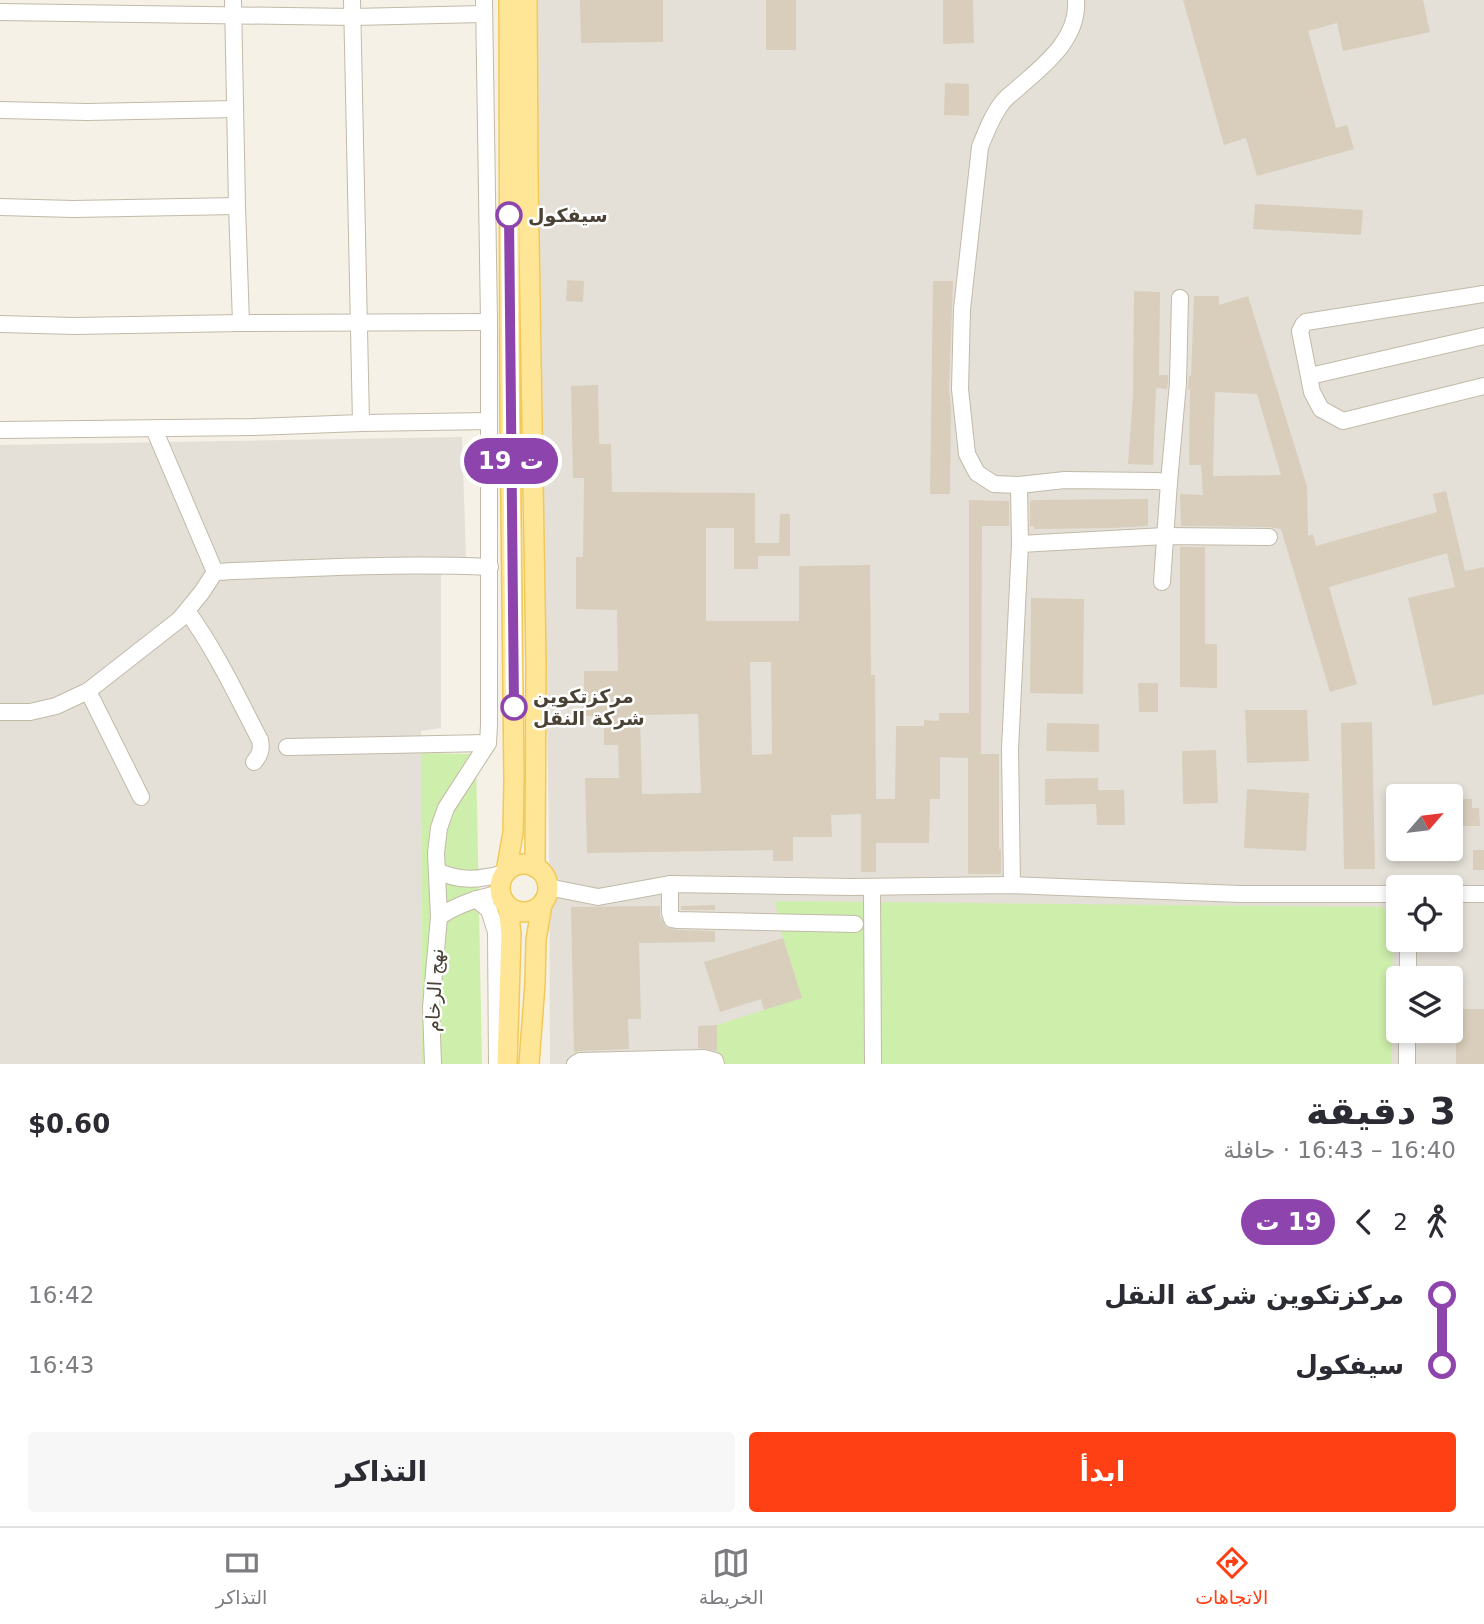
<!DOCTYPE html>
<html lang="ar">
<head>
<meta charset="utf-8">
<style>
  body { margin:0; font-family:"DejaVu Sans",Vazirmatn,sans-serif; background:#f7f7f7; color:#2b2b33; direction:rtl; height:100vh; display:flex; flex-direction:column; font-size:26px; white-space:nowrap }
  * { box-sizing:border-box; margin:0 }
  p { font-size:23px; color:#7c7c81 }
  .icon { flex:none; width:38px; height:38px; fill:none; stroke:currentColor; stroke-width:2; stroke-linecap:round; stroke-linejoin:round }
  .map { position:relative; height:1064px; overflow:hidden; direction:ltr }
  .side { display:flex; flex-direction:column; background:#fff; flex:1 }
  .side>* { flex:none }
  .badge { padding:0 14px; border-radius:23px; font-size:24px; line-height:46px }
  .needle { width:46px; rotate:62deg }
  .buttons { position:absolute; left:1386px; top:784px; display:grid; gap:14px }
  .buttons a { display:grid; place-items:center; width:77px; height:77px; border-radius:7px; background:#fff; box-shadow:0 4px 10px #0003; font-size:35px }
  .map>.badge { position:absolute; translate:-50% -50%; box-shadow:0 0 0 4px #fff }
  .legs { display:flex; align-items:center; gap:10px; height:77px; padding:0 28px; font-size:23px }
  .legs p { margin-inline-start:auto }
  .overview { display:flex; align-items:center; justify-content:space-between; height:119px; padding:0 28px }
  h1 { font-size:38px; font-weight:800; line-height:52px }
  .button { display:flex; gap:14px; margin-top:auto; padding:14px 28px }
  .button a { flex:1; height:80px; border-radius:7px; background:#ff3f14; color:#fff; font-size:28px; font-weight:800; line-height:80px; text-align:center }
  .button a+a { background:#f7f7f7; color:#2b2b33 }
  ul { padding:0 28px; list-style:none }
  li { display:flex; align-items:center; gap:24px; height:70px; font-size:26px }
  li i { display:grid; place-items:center; width:10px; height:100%; margin:0 9px; background:currentColor }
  li i::after { content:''; width:18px; height:18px; margin:-9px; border:5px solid; border-radius:50%; background:#fff }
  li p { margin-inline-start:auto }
  li:first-child i { background:linear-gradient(#0000 50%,currentColor 0) }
  li:last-child i { background:linear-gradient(currentColor 50%,#0000 0) }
  .tab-bar { display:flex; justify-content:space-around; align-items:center; height:98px; border-top:2px solid #e1e1e2; background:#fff; font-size:19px; color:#7c7c81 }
  .tab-bar a { display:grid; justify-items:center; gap:4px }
  .tab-bar .on { color:#ff3f14 }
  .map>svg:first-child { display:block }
</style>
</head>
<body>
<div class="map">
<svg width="1484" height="1064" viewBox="0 0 1484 1064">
  <rect width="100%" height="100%" fill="#f5f1e7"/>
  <!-- industrial -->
  <g fill="#e4e0d8" fill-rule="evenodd">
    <path d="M534 0H1484V1064H550L549 838ZM1398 796H1451V849H1398ZM1398 887H1451V940H1398ZM1398 978H1451V1031H1398Z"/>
    <polygon points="462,437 466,558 441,558 441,728 421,731 422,1064 0,1064 0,445"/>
  </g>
  <!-- green -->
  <g fill="#ceeeab">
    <polygon points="421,753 476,754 482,1064 422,1064"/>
    <polygon points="775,901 1382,907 1393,918 1392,1064 573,1064 574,1052 717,1053 717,1025 801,998 783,938"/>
  </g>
  <!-- building -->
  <g fill="#d8cebb" fill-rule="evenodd">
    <polygon points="580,0 663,0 663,42 581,43"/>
    <rect x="766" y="0" width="30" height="50"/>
    <polygon points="943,0 973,0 974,43 943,44"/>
    <polygon points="1183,0 1423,0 1430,32 1343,51 1337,23 1308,31 1336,128 1347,125 1354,149 1257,176 1246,138 1224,145"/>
    <polygon points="945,83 969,84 969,116 944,115"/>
    <polygon points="1255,204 1363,210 1361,235 1253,229"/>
    <polygon points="567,280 584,281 583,302 566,301"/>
    <polygon points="933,281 953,281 949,389 951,407 950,494 930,494"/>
    <polygon points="1134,291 1160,292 1159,375 1168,375 1168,382 1167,389 1156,388 1153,465 1128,464 1133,396"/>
    <path d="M1194 296H1219V305L1248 296 1307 486 1308 536 1313 534 1316 546 1437 512 1433 494 1446 491 1465 571 1484 567V694L1433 706 1408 598 1455 587 1447 553 1329 587 1357 684 1330 692 1281 529 1269 527 1181 526 1180 494 1203 495 1201 465H1189L1190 389H1188L1189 376H1191ZM1215 392 1257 394 1281 475 1213 476Z"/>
    <path d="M598 385 599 444H611L612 492 755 493V543H779L780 514H790V556H758V569H734V528H706V621H799V566L870 565 871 675H875L876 799H895L896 726H924V720L939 721V713H969V500L1009 501V526H982L981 754H999V849H1001V874H968V758L940 757V799H930L929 843H876V872H861V814L831 815 832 837H793V861H773V850L587 853 585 778H619L618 745H604V716H584V671H618L617 610 576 609V557H583L584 478H573L571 386ZM750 662H771L772 754 752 755ZM698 714 701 793 642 794 640 715Z"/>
    <polygon points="1148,499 1148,526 1112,528 1034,529 1034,526 1030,526 1030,501 1034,500"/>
    <polygon points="1180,547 1205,547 1205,644 1217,644 1217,688 1180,687"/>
    <polygon points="1031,598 1084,599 1083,694 1030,693"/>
    <polygon points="1138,683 1158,683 1158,712 1139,712"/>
    <polygon points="1245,710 1307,710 1309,761 1247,763"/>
    <polygon points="1372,722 1375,869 1344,869 1341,723"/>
    <polygon points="1047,723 1099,724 1099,752 1046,751"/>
    <polygon points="1216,750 1218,803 1183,804 1182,751"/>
    <polygon points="1098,778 1098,790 1124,790 1125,825 1097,825 1096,804 1045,805 1045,779"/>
    <polygon points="1247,789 1309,793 1306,851 1244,848"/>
    <polygon points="1459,799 1472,799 1472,808 1479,808 1480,826 1459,826"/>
    <rect x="1473" y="850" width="11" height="20"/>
    <polygon points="715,905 715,910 681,910 681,906"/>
    <polygon points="660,906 660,916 666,927 678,930 715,931 715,942 639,943 641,1019 628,1019 629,1049 580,1051 574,1052 571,907"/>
    <polygon points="783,938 802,998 764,1010 761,999 720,1012 704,962"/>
    <rect x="1456" y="1009" width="28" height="55"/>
    <polygon points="717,1025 717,1051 698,1048 698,1026"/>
  </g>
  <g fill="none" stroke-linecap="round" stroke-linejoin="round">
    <!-- minor casing -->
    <g stroke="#c2baa8" stroke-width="18">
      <g id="minor">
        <polyline points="233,0 237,206 241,323"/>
        <polyline points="352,0 361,423"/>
        <path d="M1076 0C1079 39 1044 65 1018 88 1013 93 1006 97 1002 103 992 116 986 132 980 147L962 309 960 389 967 454 977 473 994 484 1019 485 1065 480 1156 481 1169 482"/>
        <polyline points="0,12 353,17 483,14"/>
        <polyline points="0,110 87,112 235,109"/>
        <polyline points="0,207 73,209 237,206"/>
        <polyline points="1484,294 1306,322 1303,325 1300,331 1312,392 1321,409 1343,421 1484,386"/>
        <polyline points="0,324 74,326 241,323 489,322"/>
        <polyline points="1310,376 1484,336"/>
        <polyline points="154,429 215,572"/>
        <polyline points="0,430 253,427 361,423 489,421"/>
        <polyline points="1020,544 1165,536 1269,537"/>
        <path d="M215 572C306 568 398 563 490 567"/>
        <polyline points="1162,582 1169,482 1178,383 1180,298"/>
        <path d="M187 611C216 651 237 696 260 740 262 750 260 755 254 762"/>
        <polyline points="88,691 141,797"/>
        <polyline points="0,712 30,712 56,706 88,691 180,619 202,592 215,572"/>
        <polyline points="287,747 488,743"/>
        <path d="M437 871C461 882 479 880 505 873"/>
        <polyline points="670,884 670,913 672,919 678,920 855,924"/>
        <polyline points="1012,885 1010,749 1020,544 1019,485"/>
        <polyline points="548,887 598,897 670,884 851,887 1012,885 1240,894 1398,894"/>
        <polyline points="872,887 873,1064"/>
        <polyline points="1451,894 1484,894"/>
        <polyline points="476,899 489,910 496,932 497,1064"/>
        <path d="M439 917C458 904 478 898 501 893"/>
        <polyline points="1408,978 1408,940"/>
        <polyline points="433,1064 431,1007 439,917 436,853 439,828 446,808 488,743 489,725 489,322 484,0"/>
        <polyline points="575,1064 580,1061 704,1058 715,1061 716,1064"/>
        <polyline points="1407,1064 1407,1031"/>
      </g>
    </g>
    <!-- major casing -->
    <g stroke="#f2c958" stroke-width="22">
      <g id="major">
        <polyline points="527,0 528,178 536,663 535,867"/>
        <circle cx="524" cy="888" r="24"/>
        <polyline points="506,872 513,833 514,781 510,411 509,0"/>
        <polyline points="507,1064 511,934 508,906"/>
        <polyline points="529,1064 535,984 536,940 542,904"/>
      </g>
    </g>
    <!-- minor -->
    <use href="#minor" stroke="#fff" stroke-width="16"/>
    <!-- major -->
    <use href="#major" stroke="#ffe596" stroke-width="19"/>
  </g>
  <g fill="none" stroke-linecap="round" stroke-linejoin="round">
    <!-- line-1 casing -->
    <g stroke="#fff" stroke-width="16">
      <polyline id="line-1" points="509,215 514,707"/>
    </g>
    <!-- line-1 -->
    <use href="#line-1" stroke="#8e44ad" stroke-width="10"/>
  </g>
  <!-- markers -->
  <g fill="#fff" stroke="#8e44ad" stroke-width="3.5">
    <circle cx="509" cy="215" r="12"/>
    <circle cx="514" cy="707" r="12"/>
  </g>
  <g text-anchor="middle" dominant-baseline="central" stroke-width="5" stroke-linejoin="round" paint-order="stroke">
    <!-- stop labels -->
    <g font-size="19" font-weight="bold" fill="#494235" stroke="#fff" text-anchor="start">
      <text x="528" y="215">سيفكول</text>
      <text x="533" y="696">مركزتكوين<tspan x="533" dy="22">شركة النقل</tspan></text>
    </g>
    <!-- street labels -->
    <g font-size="19" fill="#494235" stroke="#fff">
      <text transform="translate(434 990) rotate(-87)">نهج الرخام</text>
    </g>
  </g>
</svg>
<div class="buttons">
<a><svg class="needle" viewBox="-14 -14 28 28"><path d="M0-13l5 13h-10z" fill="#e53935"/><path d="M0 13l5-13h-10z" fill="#7c7c81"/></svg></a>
<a><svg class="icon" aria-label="locate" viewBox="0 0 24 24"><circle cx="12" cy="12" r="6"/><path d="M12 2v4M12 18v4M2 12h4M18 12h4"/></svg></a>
<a><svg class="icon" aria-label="layers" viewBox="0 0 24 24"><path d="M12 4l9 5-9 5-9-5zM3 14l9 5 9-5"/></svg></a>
</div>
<b class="badge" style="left:511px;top:461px;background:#8e44ad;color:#fff">19 ت</b>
</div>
<section class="side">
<div class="overview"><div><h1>3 دقيقة</h1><p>16:40 – 16:43 · حافلة</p></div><b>$0.60</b></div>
<div class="legs"><svg class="icon" aria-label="walk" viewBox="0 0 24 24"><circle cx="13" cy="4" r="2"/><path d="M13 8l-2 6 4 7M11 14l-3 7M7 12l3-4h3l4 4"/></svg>2<svg class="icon" aria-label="back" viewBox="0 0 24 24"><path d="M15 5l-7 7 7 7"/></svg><b class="badge" style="background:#8e44ad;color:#fff">19 ت</b></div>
<ul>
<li><i style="color:#8e44ad"></i><b>مركزتكوين شركة النقل</b><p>16:42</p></li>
<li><i style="color:#8e44ad"></i><b>سيفكول</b><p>16:43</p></li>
</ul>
<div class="button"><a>ابدأ</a><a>التذاكر</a></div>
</section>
<nav class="tab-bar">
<a class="on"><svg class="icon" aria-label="directions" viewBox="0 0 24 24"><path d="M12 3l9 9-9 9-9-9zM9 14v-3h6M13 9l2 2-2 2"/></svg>الاتجاهات</a>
<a><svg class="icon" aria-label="map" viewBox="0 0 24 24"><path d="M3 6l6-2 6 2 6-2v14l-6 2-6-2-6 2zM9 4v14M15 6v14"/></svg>الخريطة</a>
<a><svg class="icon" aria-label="tickets" viewBox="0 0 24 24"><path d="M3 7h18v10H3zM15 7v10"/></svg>التذاكر</a>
</nav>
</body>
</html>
